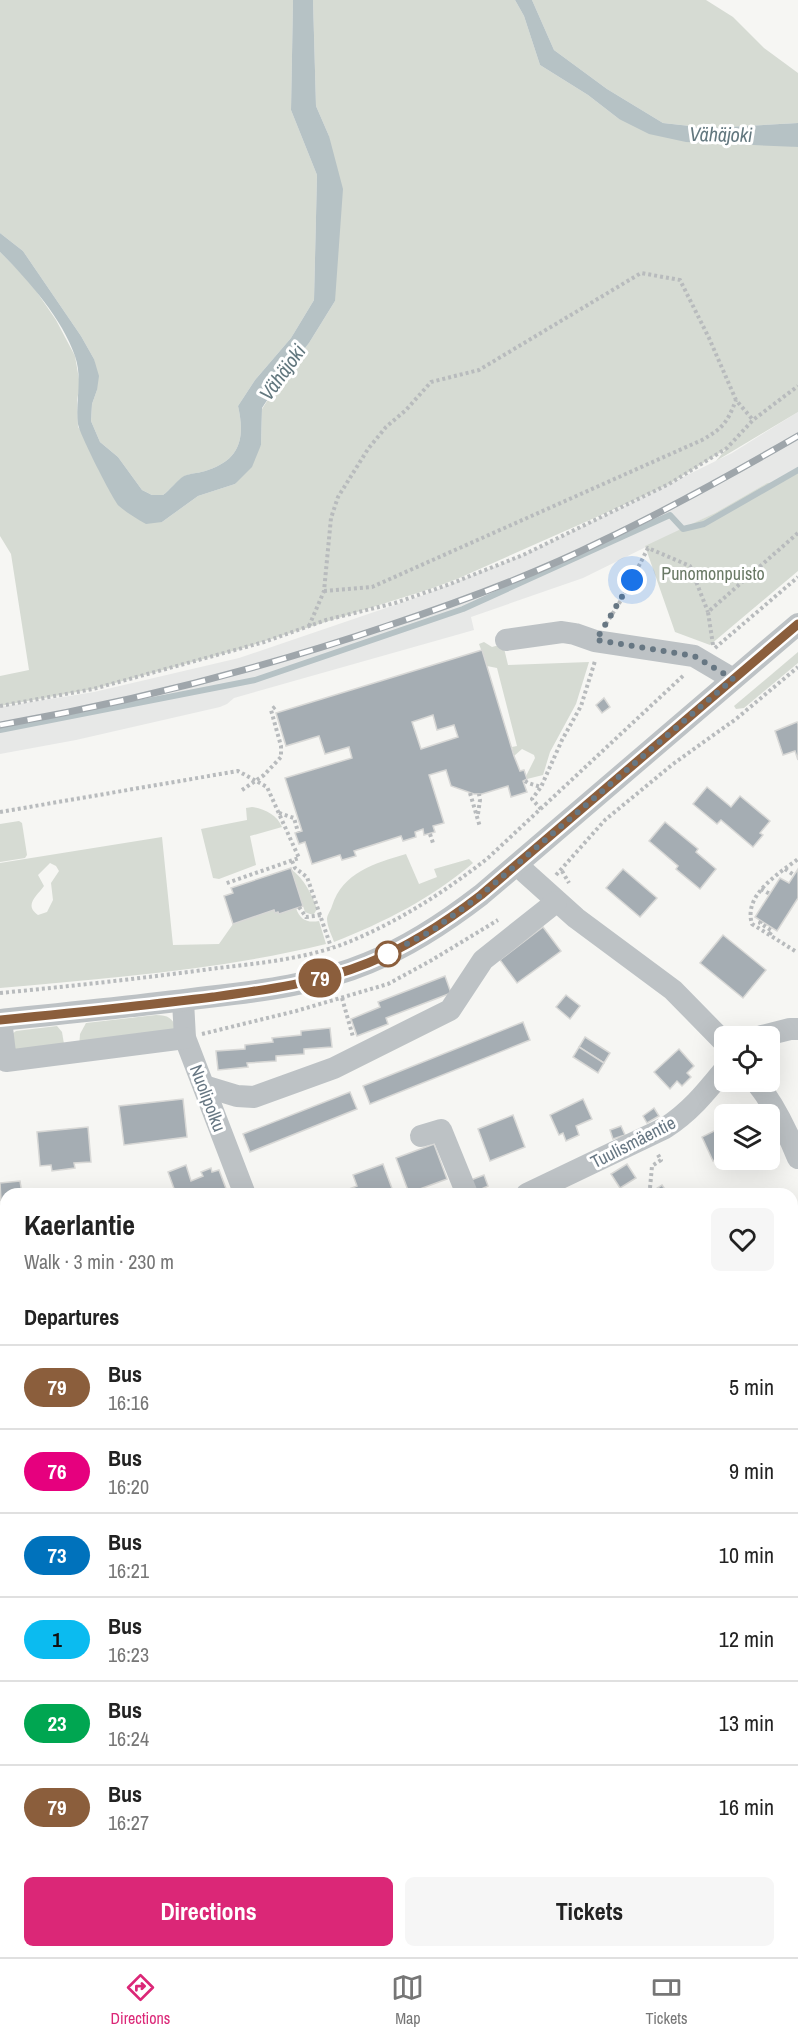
<!DOCTYPE html>
<html lang="en">
<head>
<meta charset="utf-8">
<style>
  body { margin:0; font-family:"Archivo Narrow",sans-serif; background:#f6f6f6; color:#222; height:100vh; display:flex; flex-direction:column; font-size:22px; white-space:nowrap }
  * { box-sizing:border-box; margin:0 }
  p { font-size:20px; color:#767676 }
  .icon { flex:none; width:33px; height:33px; fill:none; stroke:currentColor; stroke-width:2; stroke-linecap:round; stroke-linejoin:round }
  .map { position:relative; flex:1; overflow:hidden }
  .panel { position:absolute; left:0px; top:1188px; width:798px; height:770px; display:flex; flex-direction:column; background:#fff; border-radius:18px 18px 0 0; box-shadow:0 6px 24px #0002 }
  .panel>* { flex:none }
  .badge { padding:0 12px; border-radius:20px; font-size:21px; line-height:39px }
  .buttons { position:absolute; left:714px; top:1026px; display:grid; gap:12px }
  .buttons a { display:grid; place-items:center; width:66px; height:66px; border-radius:9px; background:#fff; box-shadow:0 6px 24px #0002; font-size:30px }
  .you { position:absolute; width:30px; height:30px; margin:-15px; border:4px solid #fff; border-radius:50%; background:#1a73e8; box-shadow:0 0 0 9px #1a73e833 }
  .map>.badge { position:absolute; translate:-50% -50%; box-shadow:0 0 0 3px #fff }
  h2 { padding:0 24px; font-size:22px; line-height:54px }
  .round { display:grid; place-items:center; flex:none; width:63px; height:63px; border-radius:9px; background:#f6f6f6 }
  .head { display:flex; align-items:center; justify-content:space-between; height:102px; padding:0 24px }
  h1 { font-size:28px; font-weight:700; line-height:45px }
  .cta { display:flex; gap:12px; margin-top:auto; padding:12px 24px }
  .cta a { flex:1; height:69px; border-radius:9px; background:#db2777; color:#fff; font-size:24px; font-weight:700; line-height:69px; text-align:center }
  .cta a+a { background:#f6f6f6; color:#222 }
  ul { padding:0; list-style:none }
  li { display:flex; align-items:center; gap:18px; height:84px; padding:0 24px; border-top:2px solid #e0e0e0 }
  li div { flex:1 }
  li b { display:block; font-size:22px }
  li em { font-style:normal }
  li .badge { min-width:66px; font-weight:700; text-align:center }
  .tab-bar { display:flex; justify-content:space-around; align-items:center; height:84px; border-top:2px solid #e0e0e0; background:#fff; font-size:16px; color:#767676 }
  .tab-bar a { display:grid; justify-items:center; gap:3px }
  .tab-bar .selected { color:#db2777 }
  .map>svg:first-child { display:block }
</style>
</head>
<body>
<div class="map">
<svg width="798" height="1957" viewBox="0 0 798 1957">
  <rect width="100%" height="100%" fill="#f6f6f3"/>
  <!-- built -->
  <g fill="#e7e8e7">
    <polygon points="798,412 798,469 776,482 767,483 715,513 583,578 471,617 474,630 234,698 227,704 220,707 76,740 0,754 0,707 94,692 239,658 421,596 523,555 669,484 732,453"/>
    <polygon points="798,1804 798,1957 778,1957 779,1952 792,1952 792,1851"/>
  </g>
  <!-- green -->
  <g fill="#d6dbd3" fill-rule="evenodd">
    <path d="M0 0H293L291 110 317 175 314 300 291 338 255 380 238 406C245 437 241 459 208 470 201 473 191 473 185 476 177 480 170 490 163 495H152L142 490 118 457 100 442 91 421 92 404 97 390 94 359 81 336 23 251 0 233Z"/>
    <polygon points="313,0 515,0 524,16 540,65 588,95 619,119 798,147 798,412 716,461 726,449 669,484 635,500 457,579 430,589 240,649 93,689 0,706 0,676 29,670 11,554 0,536 0,252 30,282 56,320 75,356 80,385 77,400 78,427 162,522 198,496 235,484 261,445 262,409 281,379 309,343 335,301 329,136 316,106"/>
    <polygon points="532,0 706,0 733,17 764,48 798,73 798,123 708,128 663,123 607,89 554,50"/>
    <polygon points="798,469 798,571 710,645 675,632 645,546 715,513 767,483 776,482"/>
    <polygon points="484,642 492,647 503,644 508,665 589,662 576,704 550,752 543,775 527,779 526,776 535,758 534,755 522,749 514,756 512,747 517,746 497,668 487,666 479,644"/>
    <polygon points="798,652 798,663 744,708 736,709 734,706"/>
    <path d="M252 807C265 809 277 815 282 827L250 836 256 865 219 879 213 878 201 829 247 820 246 808Z"/>
    <polygon points="19,821 22,823 27,855 25,858 0,862 0,824"/>
    <path d="M162 837 173 945 219 944 233 924 274 910 275 913 296 908C300 920 307 923 319 921L326 944C220 970 109 978 0 988V863ZM50 863 56 866 59 871 51 883 53 900 47 912 38 915C23 905 38 895 44 886L38 875Z"/>
    <path d="M406 854 419 884 437 877 434 869 469 859 473 863C432 898 385 922 334 942 332 936 327 926 327 919 327 915 331 910 332 906 343 872 375 863 406 854Z"/>
    <path d="M291 869C304 879 312 894 317 909L314 914H310L305 912Z"/>
    <path d="M156 1015C169 1015 174 1019 177 1032L79 1048 80 1034 86 1023Z"/>
    <polygon points="57,1026 62,1032 64,1044 15,1053 12,1034 16,1031"/>
    <polygon points="0,1486 6,1487 6,1715 0,1717"/>
    <polygon points="6,1732 6,1952 728,1952 728,1957 0,1957 0,1734"/>
  </g>
  <!-- water -->
  <g fill="#b6c2c5">
    <path d="M293 0H313L316 106 329 136 343 189 335 301 309 343 281 379 262 408 261 445 252 467 235 484 198 496 162 522 146 524C137 519 127 513 119 506 113 500 79 433 78 424 75 401 83 379 75 356 62 318 28 280 0 252V233L23 251 81 336 94 359 99 376 97 390 92 404 91 421 100 442 118 457 142 490 152 495H163C170 490 177 480 184 476 191 473 201 473 208 470 241 459 245 437 238 406L255 380 291 338 314 300 317 175 291 110Z"/>
    <polygon points="515,0 532,0 554,50 607,89 663,123 708,128 798,123 798,147 686,142 649,134 619,119 588,95 540,65 524,16"/>
  </g>
  <g fill="none" stroke-linecap="round" stroke-linejoin="round">
    <!-- stream -->
    <polyline stroke="#b6c2c5" stroke-width="6" points="0,730 255,680 463,609 670,515 683,529 704,524 798,470"/>
  </g>
  <!-- building -->
  <g fill="#a5adb3" stroke="#d8d8d6" stroke-width="1.5" fill-rule="evenodd">
    <path d="M482 650 514 756 520 771 524 770 527 779 523 781 527 792 511 797 508 786 482 794H474L451 786 446 770 429 775 444 823 433 826 435 832 424 835 423 829 415 832 416 837 403 841 401 836 354 851 356 856 342 860 340 855 312 864 305 842 299 844 295 833 302 831 285 778 352 758 349 747 325 754 319 736 286 746 276 713ZM433 715 437 730 454 725 458 737 421 749 412 722Z"/>
    <polygon points="604,698 610,707 602,713 596,705"/>
    <polygon points="797,722 798,724 798,760 795,751 783,755 775,731"/>
    <polygon points="707,787 731,807 740,796 770,821 760,833 763,835 753,847 721,820 717,824 693,804"/>
    <polygon points="665,822 698,849 696,852 716,869 700,889 676,869 678,866 649,841"/>
    <polygon points="291,868 303,906 279,914 278,912 275,913 274,910 233,924 224,896 233,893 231,888"/>
    <polygon points="623,869 657,898 640,917 606,888"/>
    <polygon points="798,869 798,898 777,931 755,917 780,878 789,883"/>
    <polygon points="543,927 561,951 517,983 500,960"/>
    <polygon points="723,935 766,970 743,998 700,963"/>
    <polygon points="445,976 451,993 386,1018 388,1024 357,1036 351,1019 380,1007 378,1002"/>
    <polygon points="566,995 580,1006 570,1019 556,1007"/>
    <polygon points="523,1022 530,1040 370,1104 363,1086"/>
    <polygon points="330,1028 332,1047 304,1049 304,1054 276,1056 276,1061 247,1063 248,1067 218,1070 216,1051 245,1049 245,1045 273,1042 272,1038 301,1035 301,1031"/>
    <polygon points="585,1037 610,1053 604,1063 579,1047"/>
    <polygon points="579,1047 604,1063 598,1073 573,1057"/>
    <polygon points="679,1049 694,1066 687,1073 691,1077 682,1086 677,1081 670,1089 654,1072"/>
    <polygon points="350,1092 357,1109 250,1152 243,1134"/>
    <polygon points="183,1099 187,1137 124,1145 119,1106"/>
    <polygon points="583,1099 592,1119 576,1126 579,1135 566,1141 563,1133 559,1135 550,1115"/>
    <polygon points="654,1108 659,1116 647,1123 643,1116"/>
    <polygon points="513,1115 525,1147 490,1161 478,1129"/>
    <polygon points="621,1126 625,1135 613,1139 610,1130"/>
    <polygon points="724,1126 724,1155 713,1161 702,1137"/>
    <polygon points="88,1127 91,1162 74,1163 75,1168 52,1171 51,1165 40,1166 37,1132"/>
    <polygon points="434,1144 447,1179 409,1193 396,1158"/>
    <polygon points="383,1164 394,1194 345,1194 344,1191 357,1186 353,1175"/>
    <polygon points="627,1164 636,1178 620,1188 611,1174"/>
    <polygon points="186,1165 191,1181 203,1176 201,1172 211,1168 212,1172 219,1170 228,1194 176,1194 168,1172"/>
    <polygon points="484,1175 488,1186 475,1192 471,1180"/>
    <polygon points="20,1181 22,1194 6,1194 6,1199 1,1200 0,1183"/>
    <polygon points="662,1185 668,1194 648,1194"/>
    <polygon points="2,1425 6,1426 6,1465 0,1464"/>
  </g>
  <g fill="none" stroke-linecap="round" stroke-linejoin="round">
    <!-- path -->
    <g stroke="#b8bbbd" stroke-width="4" stroke-dasharray="3 3" stroke-linecap="butt">
      <path d="M324 591 372 587 702 440C723 428 727 423 736 400"/>
      <polyline points="606,624 623,597 648,548 690,566 708,612"/>
      <polyline points="309,626 324,591 331,518 338,497 368,449 386,427 406,410 431,382 479,370 641,273 680,280 709,338 736,400 753,420"/>
      <polyline points="713,645 708,612 798,533"/>
      <polyline points="715,648 798,577"/>
      <polyline points="0,706 93,689 264,642 326,620 395,603 450,584 523,555 669,484 727,448 753,420 798,386"/>
      <polyline points="525,781 528,783 541,787"/>
      <polyline points="242,790 264,775 281,757 281,746 271,710 276,706"/>
      <polyline points="470,793 480,827"/>
      <polyline points="541,809 532,799 541,787 562,740 581,706 595,661"/>
      <polyline points="0,812 238,771 267,787 299,858 224,884"/>
      <polyline points="279,813 294,818 298,832"/>
      <polyline points="478,814 480,800 479,794"/>
      <polyline points="430,834 433,843"/>
      <polyline points="292,861 295,868 307,877 331,947"/>
      <polyline points="785,869 794,875"/>
      <polyline points="562,871 569,883"/>
      <polyline points="556,875 605,820 673,764 736,719 798,667"/>
      <polyline points="761,889 770,894"/>
      <polyline points="299,907 306,917 322,915"/>
      <polyline points="761,921 760,923 772,931 769,935"/>
      <path d="M795 951 752 924C743 895 778 874 798 859"/>
      <path d="M0 993C73 986 145 978 218 968 262 963 310 958 351 941 401 920 446 891 488 858L685 674"/>
      <polyline points="342,998 353,1037"/>
      <polyline points="202,1034 296,1011 388,984 432,960 498,920"/>
      <polyline points="650,1188 652,1166 661,1160 657,1153"/>
      <polyline points="792,1761 798,1715"/>
    </g>
    <!-- minor -->
    <g stroke="#bdc2c5" stroke-width="22">
      <polyline points="506,640 562,632 575,634 595,641 694,656 733,679"/>
      <polyline points="517,865 576,918 673,990 724,1042"/>
      <polyline points="183,1001 185,1038 244,1192"/>
      <path d="M0 1020C69 1013 139 1006 208 997 262 991 318 984 368 963 410 946 446 922 481 895L798 624"/>
      <polyline points="1,1020 6,1061 185,1038"/>
      <polyline points="762,1036 790,1029 798,1029"/>
      <path d="M756 1082C774 1104 787 1131 798 1158"/>
      <polyline points="204,1086 237,1096 254,1097 334,1068 450,1010 483,960 556,902"/>
      <polyline points="421,1136 441,1130 467,1194"/>
      <path d="M527 1194 665 1128C690 1112 706 1092 724 1070"/>
      <polyline points="0,1347 6,1347"/>
      <polyline points="792,1402 798,1403"/>
      <polyline points="792,1595 798,1551"/>
      <polyline points="792,1635 798,1634"/>
      <polyline points="0,1717 6,1715"/>
      <polyline points="746,1957 747,1952"/>
    </g>
    <!-- rail casing -->
    <g stroke="#9fa6ab" stroke-width="7">
      <path id="rail" d="M0 725C131 702 260 669 387 626 460 602 533 575 602 541 669 509 734 473 798 436"/>
    </g>
    <!-- rail -->
    <use href="#rail" stroke="#fff" stroke-width="4.5" stroke-dasharray="14" stroke-linecap="butt"/>
  </g>
  <g fill="none" stroke-linecap="round" stroke-linejoin="round">
    <!-- line casing -->
    <g stroke="#fff" stroke-width="14">
      <path id="line" d="M0 1020C71 1013 142 1006 213 997 265 990 319 983 368 963 410 946 446 922 481 895L798 624"/>
    </g>
    <!-- line -->
    <use href="#line" stroke="#8b5e3c" stroke-width="9"/>
    <!-- walk -->
    <polyline stroke="#677783" stroke-width="6" stroke-dasharray="0 10.8" points="388,954 433,930 481,895 733,679 694,656 596,640 632,580"/>
  </g>
  <!-- markers -->
  <circle fill="#fff" stroke="#8b5e3c" stroke-width="3" cx="388" cy="954" r="12"/>
  <g text-anchor="middle" dominant-baseline="central" stroke-width="6" stroke-linejoin="round" paint-order="stroke">
    <!-- park labels -->
    <g font-size="18" fill="#6a7a66" stroke="#fff">
      <text x="713" y="573">Punomonpuisto</text>
    </g>
    <!-- street labels -->
    <g font-size="18" fill="#677783" stroke="#fff">
      <text transform="translate(208 1098) rotate(69)">Nuolipolku</text>
      <text transform="translate(633 1142) rotate(-27)">Tuulismäentie</text>
    </g>
    <!-- water labels -->
    <g font-size="20" font-style="italic" fill="#63787f" stroke="#fff">
      <text transform="translate(721 134) rotate(1)">Vähäjoki</text>
      <text transform="translate(282 372) rotate(-54)">Vähäjoki</text>
    </g>
  </g>
</svg>
<div class="buttons">
<a><svg class="icon" aria-label="locate" viewBox="0 0 24 24"><circle cx="12" cy="12" r="6"/><path d="M12 2v4M12 18v4M2 12h4M18 12h4"/></svg></a>
<a><svg class="icon" aria-label="layers" viewBox="0 0 24 24"><path d="M12 4l9 5-9 5-9-5zM3 14l9 5 9-5"/></svg></a>
</div>
<div class="you" style="left:632px;top:580px"></div>
<b class="badge" style="left:320px;top:978px;background:#8b5e3c;color:#fff">79</b>
<section class="panel">
<div class="head"><div><h1>Kaerlantie</h1><p>Walk · 3 min · 230 m</p></div><a class="round"><svg class="icon" aria-label="heart" viewBox="0 0 24 24"><path d="M12 20l-8-8c-3-5 5-10 8-4 3-6 11-1 8 4z"/></svg></a></div>
<h2>Departures</h2>
<ul>
<li><span class="badge" style="background:#8b5e3c;color:#fff">79</span><div><b>Bus</b><p>16:16</p></div><em>5 min</em></li>
<li><span class="badge" style="background:#e6007e;color:#fff">76</span><div><b>Bus</b><p>16:20</p></div><em>9 min</em></li>
<li><span class="badge" style="background:#0072bc;color:#fff">73</span><div><b>Bus</b><p>16:21</p></div><em>10 min</em></li>
<li><span class="badge" style="background:#0bbbf0;color:#111">1</span><div><b>Bus</b><p>16:23</p></div><em>12 min</em></li>
<li><span class="badge" style="background:#00a651;color:#fff">23</span><div><b>Bus</b><p>16:24</p></div><em>13 min</em></li>
<li><span class="badge" style="background:#8b5e3c;color:#fff">79</span><div><b>Bus</b><p>16:27</p></div><em>16 min</em></li>
</ul>
<div class="cta"><a>Directions</a><a>Tickets</a></div>
</section>
</div>
<nav class="tab-bar">
<a class="selected"><svg class="icon" aria-label="directions" viewBox="0 0 24 24"><path d="M12 3l9 9-9 9-9-9zM9 14v-3h6M13 9l2 2-2 2"/></svg>Directions</a>
<a><svg class="icon" aria-label="map" viewBox="0 0 24 24"><path d="M3 6l6-2 6 2 6-2v14l-6 2-6-2-6 2zM9 4v14M15 6v14"/></svg>Map</a>
<a><svg class="icon" aria-label="tickets" viewBox="0 0 24 24"><path d="M3 7h18v10H3zM15 7v10"/></svg>Tickets</a>
</nav>
</body>
</html>
